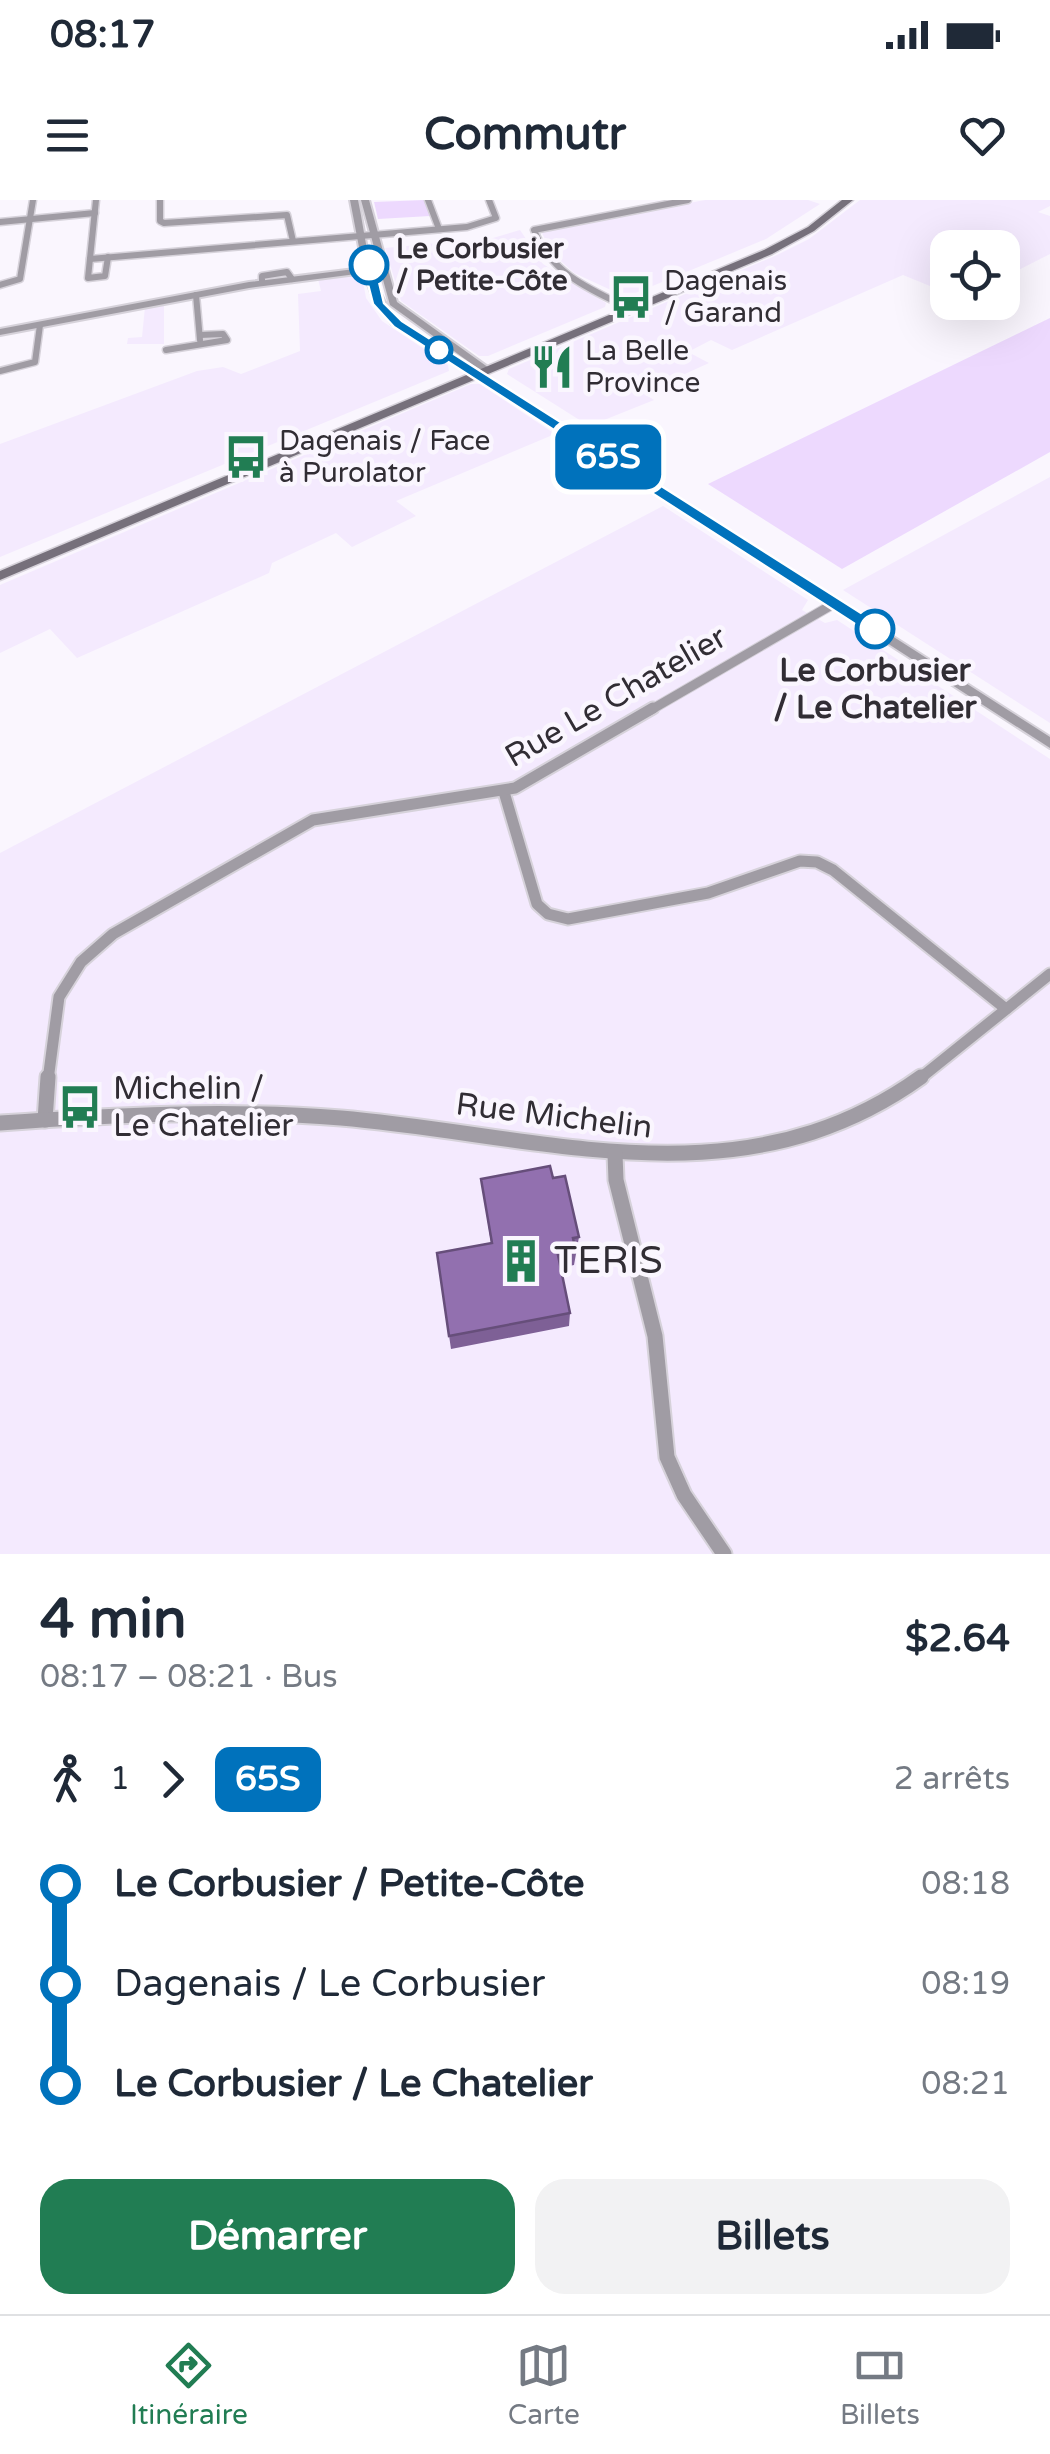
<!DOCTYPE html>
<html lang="fr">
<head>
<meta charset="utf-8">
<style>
  body { margin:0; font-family:"Varela Round",sans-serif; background:#f2f2f3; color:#1f2937; height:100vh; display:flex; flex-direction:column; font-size:38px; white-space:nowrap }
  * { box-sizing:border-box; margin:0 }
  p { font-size:32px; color:#747a83 }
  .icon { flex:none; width:55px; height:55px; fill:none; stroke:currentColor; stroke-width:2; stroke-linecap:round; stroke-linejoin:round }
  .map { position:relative; height:1354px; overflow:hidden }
  .details { display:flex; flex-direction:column; background:#fff; flex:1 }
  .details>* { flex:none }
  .badge { padding:0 20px; border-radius:15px; font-size:35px; line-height:65px }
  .buttons { position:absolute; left:930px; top:30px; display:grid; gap:20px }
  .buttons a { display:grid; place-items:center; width:90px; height:90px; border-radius:20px; background:#fff; box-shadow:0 10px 40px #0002; font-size:50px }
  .map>.badge { position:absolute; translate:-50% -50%; box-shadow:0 0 0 5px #fff }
  .legs { display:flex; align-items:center; gap:15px; height:110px; padding:0 40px; font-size:32px }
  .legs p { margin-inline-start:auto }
  .overview { display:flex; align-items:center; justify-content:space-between; height:170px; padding:0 40px }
  h1 { font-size:55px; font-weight:700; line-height:75px }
  .button { display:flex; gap:20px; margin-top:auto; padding:20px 40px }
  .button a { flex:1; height:115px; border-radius:30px; background:#217d53; color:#fff; font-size:40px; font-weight:700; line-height:115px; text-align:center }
  .button a+a { background:#f2f2f3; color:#1f2937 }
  ul { padding:0 40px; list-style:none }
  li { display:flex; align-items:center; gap:35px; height:100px; font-size:38px }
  li i { display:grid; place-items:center; width:15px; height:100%; margin:0 12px; background:currentColor }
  li i::after { content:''; width:25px; height:25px; margin:-12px; border:8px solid; border-radius:50%; background:#fff }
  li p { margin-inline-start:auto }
  li:first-child i { background:linear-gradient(#0000 50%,currentColor 0) }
  li:last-child i { background:linear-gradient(currentColor 50%,#0000 0) }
  .status { display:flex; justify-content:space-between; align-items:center; height:70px; padding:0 50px; background:#fff; direction:ltr }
  .status svg { height:28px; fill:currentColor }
  header { display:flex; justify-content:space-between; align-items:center; height:130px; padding:0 40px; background:#fff; font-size:45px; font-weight:700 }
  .dock { display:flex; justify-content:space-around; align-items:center; height:140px; border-top:2px solid #e0e1e3; background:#fff; font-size:28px; color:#747a83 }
  .dock a { display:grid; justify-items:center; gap:5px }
  .dock .current { color:#217d53 }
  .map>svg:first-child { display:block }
</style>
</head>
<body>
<div class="status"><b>08:17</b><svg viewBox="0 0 49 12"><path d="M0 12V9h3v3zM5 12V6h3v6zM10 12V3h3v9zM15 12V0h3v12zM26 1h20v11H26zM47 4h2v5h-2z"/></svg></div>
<header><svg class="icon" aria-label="menu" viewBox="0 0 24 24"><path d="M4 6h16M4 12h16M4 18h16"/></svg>Commutr<svg class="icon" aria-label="heart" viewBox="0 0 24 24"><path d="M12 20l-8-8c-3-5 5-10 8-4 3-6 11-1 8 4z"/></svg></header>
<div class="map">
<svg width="1050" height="1354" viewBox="0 0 1050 1354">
  <rect width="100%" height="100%" fill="#faf6fe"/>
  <!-- built -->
  <g fill="#f4eafe">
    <polygon points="705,0 808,0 820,4 766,39 626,97 574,73 552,53 541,31"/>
    <polygon points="860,0 1050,0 1050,6 1038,12 1050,16 1050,54 1003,78 1002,48 948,48 947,85 930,86 903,75 732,150 711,140 688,152 709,163 643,193 654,200 589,226 507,174 509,169 777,55 809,39"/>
    <polygon points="520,30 543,64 606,103 605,107 488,156 479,156 401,101 385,48 438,43 445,52"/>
    <polygon points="357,74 362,76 366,98 382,121 448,165 449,171 0,357 0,244 197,171 223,167 241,174 300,151 298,94 321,91 318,79"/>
    <polygon points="164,103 164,144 127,144 128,138 142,137 145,107"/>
    <polygon points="471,184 480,184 555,234 396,301 416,316 352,347 336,333 272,363 269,373 77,458 50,429 0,453 0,385"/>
    <polygon points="1050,277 1050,523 843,390"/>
    <polygon points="663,306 808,400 802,410 825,423 837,420 1050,559 1050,1354 0,1354 0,653"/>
  </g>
  <!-- green -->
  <g fill="#edd9fe">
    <polygon points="425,0 430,16 378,19 374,2"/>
    <polygon points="1050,118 1050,252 842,369 708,284"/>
  </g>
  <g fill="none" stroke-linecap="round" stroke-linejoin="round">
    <!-- minor-far3 casing -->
    <g stroke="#d6d2da" stroke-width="9">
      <g id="minor-far3">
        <polyline points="96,0 88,78 105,76 108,57"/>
        <polyline points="160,0 160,21 164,23 287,15 293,41"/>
        <polyline points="428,0 439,29"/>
        <polyline points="0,22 95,13"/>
        <polyline points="90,59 467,27 496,18 489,0"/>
        <polyline points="262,82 262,76 287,72 292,79"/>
        <polyline points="0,85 20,79 33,0"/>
        <polyline points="196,95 200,140"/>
        <path d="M631 109C591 90 551 74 534 30L688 0"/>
        <polyline points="166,150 227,140 223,134 200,135"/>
        <polyline points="0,171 35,162 40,125"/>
      </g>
    </g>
    <!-- minor-far2 casing -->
    <g stroke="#d6d2da" stroke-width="11">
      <polyline id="minor-far2" points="649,511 835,403"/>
    </g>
    <!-- minor-far1 casing -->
    <g stroke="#d6d2da" stroke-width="15">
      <g id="minor-far1">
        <polyline points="504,592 537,704 548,714 568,719 708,693 800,661 817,662 833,670 1006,809"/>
        <polyline points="48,880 59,797 81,762 113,734 313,620 515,588 653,508"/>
        <polyline points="918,880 1050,774"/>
      </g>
    </g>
    <!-- minor casing -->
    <g stroke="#d6d2da" stroke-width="19">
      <g id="minor">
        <polyline points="45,920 48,877"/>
        <path d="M0 923C113 915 227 909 341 918 542 935 740 1007 921 877"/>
        <polyline points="615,954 616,980 655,1136 667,1257 684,1295 724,1354"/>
      </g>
    </g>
    <!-- tertiary casing -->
    <g stroke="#d6d2da" stroke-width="4">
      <g id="tertiary">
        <path d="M350 0H358C367 42 368 87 398 120L1050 537V548L392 124 373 98 364 73 249 88 0 135V129L249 82 363 68Z"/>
        <polygon points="361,0 369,0 397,102 489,168 489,172 483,172 390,105"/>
      </g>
    </g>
    <!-- secondary casing -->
    <g stroke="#d6d2da" stroke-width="3">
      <polygon id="secondary" points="842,0 853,0 814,31 772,54 0,380 0,371 764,50 808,27"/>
    </g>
    <!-- minor-far3 -->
    <use href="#minor-far3" stroke="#a09ca4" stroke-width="6"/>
    <!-- minor-far2 -->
    <use href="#minor-far2" stroke="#a09ca4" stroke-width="9"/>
    <!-- minor-far1 -->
    <use href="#minor-far1" stroke="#a09ca4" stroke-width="11"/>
    <!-- minor -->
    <use href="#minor" stroke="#a09ca4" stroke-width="15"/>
    <!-- tertiary -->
    <use href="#tertiary" fill="#a09ca4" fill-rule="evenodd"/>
    <!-- secondary -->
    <use href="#secondary" fill="#76707b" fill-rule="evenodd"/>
  </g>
  <!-- wall -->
  <polygon fill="#7e6096" points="553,978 579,1037 574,1065 560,1068 570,1113 569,1126 451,1149 437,1053 491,1043 481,979"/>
  <!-- building -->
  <polygon fill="#9270af" stroke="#664e7a" stroke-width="2.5" points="550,966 553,978 565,976 579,1037 573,1038 576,1052 558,1055 570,1113 449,1136 437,1053 492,1043 481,979"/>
  <!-- line-1 -->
  <polygon fill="#0072bc" stroke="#fff" stroke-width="2.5" points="369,62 375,65 384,103 402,121 880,425 880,433 869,433 394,127 373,104 363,65"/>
  <!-- icons -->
  <defs>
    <g id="bus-bare" transform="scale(3.45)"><path d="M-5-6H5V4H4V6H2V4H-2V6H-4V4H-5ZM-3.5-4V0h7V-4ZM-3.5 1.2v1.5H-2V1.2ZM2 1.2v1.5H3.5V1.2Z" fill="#217d53" stroke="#faf6fe" stroke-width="2.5" paint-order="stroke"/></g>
    <g id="restaurant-bare" transform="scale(3.45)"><path d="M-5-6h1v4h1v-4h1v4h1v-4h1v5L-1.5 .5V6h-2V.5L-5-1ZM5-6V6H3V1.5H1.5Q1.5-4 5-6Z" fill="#217d53" stroke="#faf6fe" stroke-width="2.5" paint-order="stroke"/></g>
    <g id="building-bare" transform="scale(3.45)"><path d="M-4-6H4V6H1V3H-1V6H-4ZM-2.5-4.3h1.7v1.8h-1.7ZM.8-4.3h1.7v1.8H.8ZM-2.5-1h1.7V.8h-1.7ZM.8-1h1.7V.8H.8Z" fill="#217d53" stroke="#faf6fe" stroke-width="2.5" paint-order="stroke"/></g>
  </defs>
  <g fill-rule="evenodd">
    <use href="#bus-bare" x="631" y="97"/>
    <use href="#restaurant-bare" x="552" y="167"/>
    <use href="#bus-bare" x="246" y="257"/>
    <use href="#bus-bare" x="80" y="907"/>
    <use href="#building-bare" x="521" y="1061"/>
  </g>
  <!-- markers -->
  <g fill="#fff" stroke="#0072bc" stroke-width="5">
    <circle cx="369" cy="65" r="18"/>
    <circle cx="439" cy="150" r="12"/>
    <circle cx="875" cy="429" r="18"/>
  </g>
  <g text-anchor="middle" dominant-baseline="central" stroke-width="9" stroke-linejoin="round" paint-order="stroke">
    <!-- far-stop labels -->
    <g font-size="28" font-weight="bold" fill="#312d34" stroke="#faf6fe" text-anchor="start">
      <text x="396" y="49">Le Corbusier<tspan x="396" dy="32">/ Petite-Côte</tspan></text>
    </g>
    <!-- far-poi labels -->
    <g font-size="28" fill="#312d34" stroke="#faf6fe" text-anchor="start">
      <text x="664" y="81">Dagenais<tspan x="664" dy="32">/ Garand</tspan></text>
      <text x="585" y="151">La Belle<tspan x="585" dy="32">Province</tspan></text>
      <text x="279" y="241">Dagenais / Face<tspan x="279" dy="32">à Purolator</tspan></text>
    </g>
    <!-- stop labels -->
    <g font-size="32" font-weight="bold" fill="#312d34" stroke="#faf6fe">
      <text x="875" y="471">Le Corbusier<tspan x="875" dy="37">/ Le Chatelier</tspan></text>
    </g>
    <!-- street labels -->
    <g font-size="32" fill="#312d34" stroke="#faf6fe">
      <text transform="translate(616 497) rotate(-30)">Rue Le Chatelier</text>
      <text transform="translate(554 916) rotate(7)">Rue Michelin</text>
    </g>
    <!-- poi labels -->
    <g font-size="32" fill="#312d34" stroke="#faf6fe" text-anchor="start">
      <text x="113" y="889">Michelin /<tspan x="113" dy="37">Le Chatelier</tspan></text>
    </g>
    <!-- near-poi labels -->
    <g font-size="38" fill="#312d34" stroke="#faf6fe" text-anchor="start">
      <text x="554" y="1061">TERIS</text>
    </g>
  </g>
</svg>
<div class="buttons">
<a><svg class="icon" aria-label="locate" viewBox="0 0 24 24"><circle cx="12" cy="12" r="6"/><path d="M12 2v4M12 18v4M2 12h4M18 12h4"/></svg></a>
</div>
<b class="badge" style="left:608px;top:257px;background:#0072bc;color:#fff">65S</b>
</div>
<section class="details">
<div class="overview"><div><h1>4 min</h1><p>08:17 – 08:21 · Bus</p></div><b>$2.64</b></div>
<div class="legs"><svg class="icon" aria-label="walk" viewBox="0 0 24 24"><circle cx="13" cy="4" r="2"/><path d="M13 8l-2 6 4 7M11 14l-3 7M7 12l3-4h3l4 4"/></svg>1<svg class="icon" aria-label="forward" viewBox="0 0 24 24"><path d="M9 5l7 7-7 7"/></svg><b class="badge" style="background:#0072bc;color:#fff">65S</b><p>2 arrêts</p></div>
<ul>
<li><i style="color:#0072bc"></i><b>Le Corbusier / Petite-Côte</b><p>08:18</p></li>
<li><i style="color:#0072bc"></i><span>Dagenais / Le Corbusier</span><p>08:19</p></li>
<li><i style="color:#0072bc"></i><b>Le Corbusier / Le Chatelier</b><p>08:21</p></li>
</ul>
<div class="button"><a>Démarrer</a><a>Billets</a></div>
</section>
<nav class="dock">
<a class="current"><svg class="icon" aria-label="directions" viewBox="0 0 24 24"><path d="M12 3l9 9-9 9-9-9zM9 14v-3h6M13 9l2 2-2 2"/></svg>Itinéraire</a>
<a><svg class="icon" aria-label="map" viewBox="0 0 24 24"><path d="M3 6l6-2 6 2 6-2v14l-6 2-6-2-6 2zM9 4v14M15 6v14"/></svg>Carte</a>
<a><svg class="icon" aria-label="tickets" viewBox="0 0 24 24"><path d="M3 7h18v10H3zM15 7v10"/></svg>Billets</a>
</nav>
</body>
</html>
